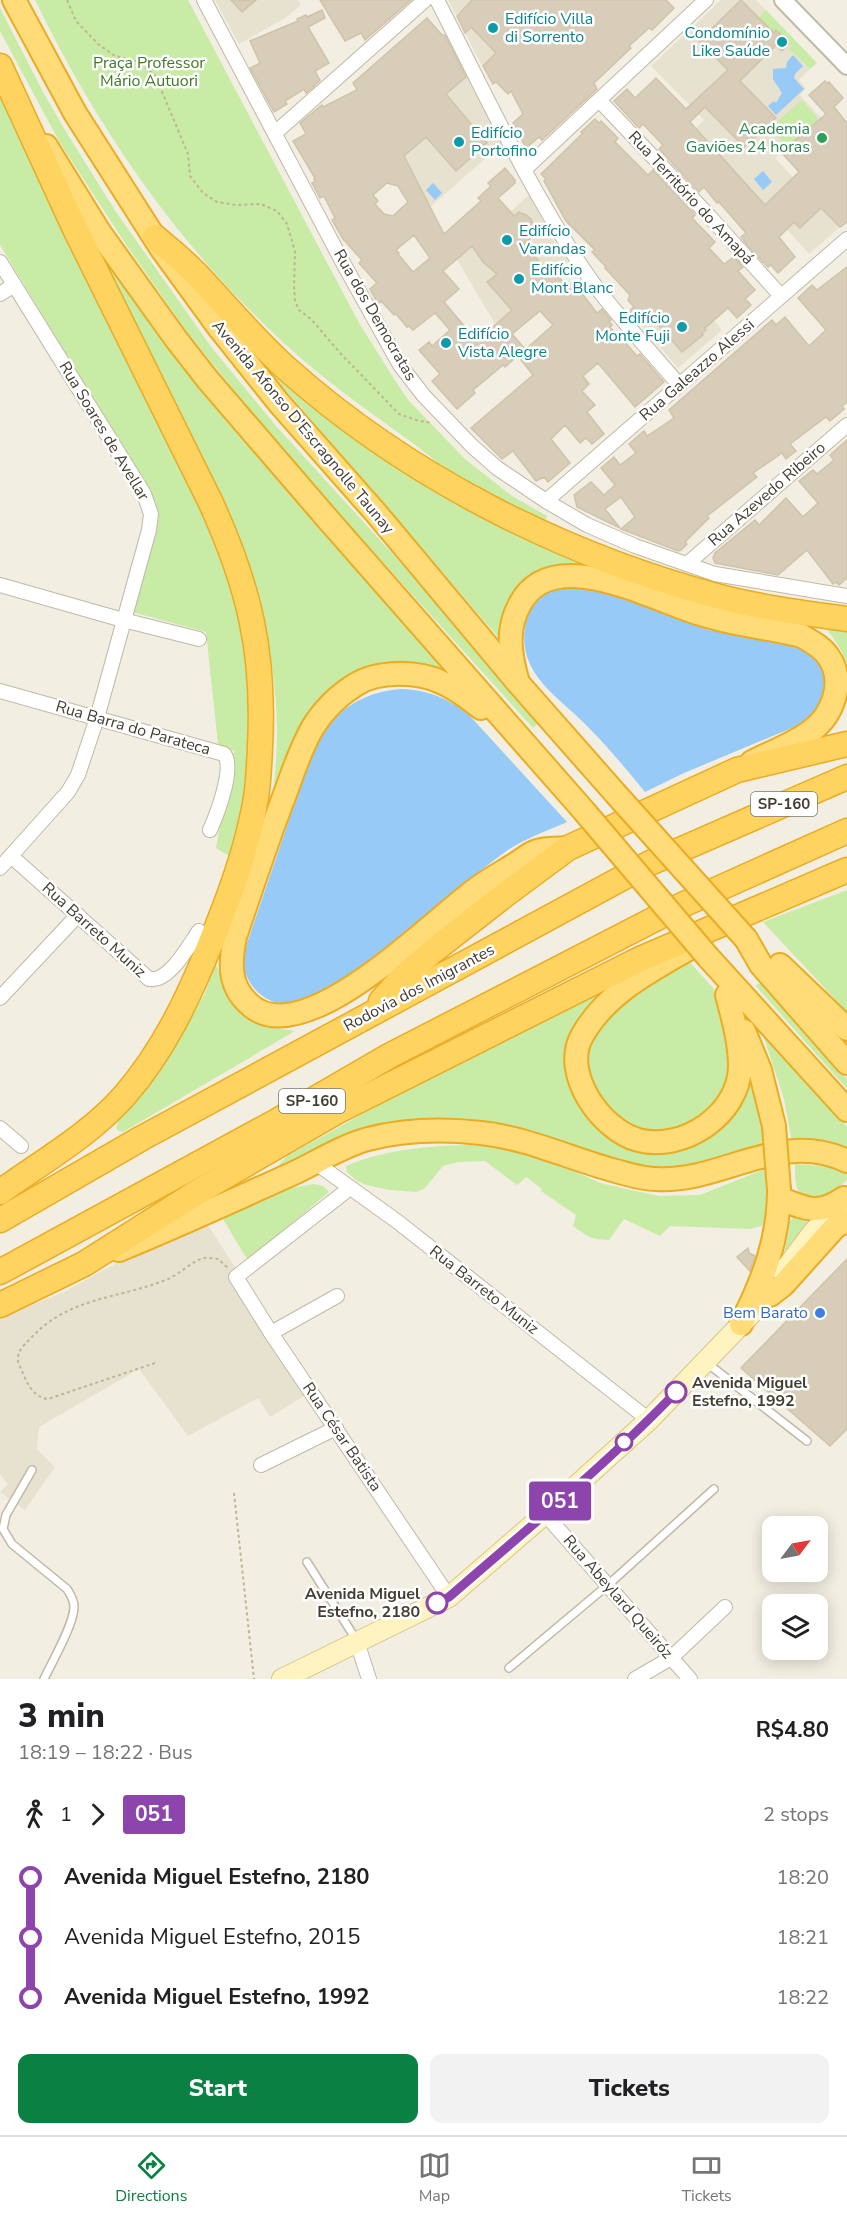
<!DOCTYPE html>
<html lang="en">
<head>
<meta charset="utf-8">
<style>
  body { margin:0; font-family:"Nunito Sans",sans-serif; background:#f2f2f2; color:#202124; height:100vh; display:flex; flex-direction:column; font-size:22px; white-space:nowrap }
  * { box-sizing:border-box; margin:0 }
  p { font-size:20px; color:#757577 }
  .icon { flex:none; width:33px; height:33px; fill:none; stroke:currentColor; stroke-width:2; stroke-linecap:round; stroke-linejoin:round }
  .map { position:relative; height:1679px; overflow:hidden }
  .details { display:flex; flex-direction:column; background:#fff; flex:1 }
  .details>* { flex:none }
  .badge { padding:0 12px; border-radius:4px; font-size:21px; line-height:39px }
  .needle { width:39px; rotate:58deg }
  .buttons { position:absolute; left:762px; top:1516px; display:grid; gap:12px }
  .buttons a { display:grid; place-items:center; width:66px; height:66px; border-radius:12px; background:#fff; box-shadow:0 3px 15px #0003; font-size:30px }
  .map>.badge { position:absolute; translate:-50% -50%; box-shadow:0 0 0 3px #fff }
  .legs { display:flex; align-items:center; gap:9px; height:66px; padding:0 18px; font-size:20px }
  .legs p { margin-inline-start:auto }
  .overview { display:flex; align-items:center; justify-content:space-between; height:102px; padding:0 18px }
  h1 { font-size:33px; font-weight:800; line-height:45px }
  .primary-button { display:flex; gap:12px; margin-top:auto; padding:12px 18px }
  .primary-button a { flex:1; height:69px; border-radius:12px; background:#0b8043; color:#fff; font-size:24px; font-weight:800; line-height:69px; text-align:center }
  .primary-button a+a { background:#f2f2f2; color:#202124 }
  ul { padding:0 18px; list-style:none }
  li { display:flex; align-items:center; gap:21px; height:60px; font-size:22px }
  li i { display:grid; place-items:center; width:9px; height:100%; margin:0 8px; background:currentColor }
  li i::after { content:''; width:15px; height:15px; margin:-8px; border:4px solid; border-radius:50%; background:#fff }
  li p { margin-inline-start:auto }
  li:first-child i { background:linear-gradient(#0000 50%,currentColor 0) }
  li:last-child i { background:linear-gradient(currentColor 50%,#0000 0) }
  .tabs { display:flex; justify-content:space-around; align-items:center; height:84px; border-top:2px solid #e0e0e0; background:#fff; font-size:16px; color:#757577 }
  .tabs a { display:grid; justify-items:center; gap:3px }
  .tabs .on { color:#0b8043 }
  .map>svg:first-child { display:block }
</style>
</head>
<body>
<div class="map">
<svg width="847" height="1679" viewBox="0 0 847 1679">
  <rect width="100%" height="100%" fill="#f2eee1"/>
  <!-- residential -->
  <g fill="#e7e1cf">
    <polygon points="215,0 298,0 301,5 285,18 239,44"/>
    <polygon points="448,0 471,0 456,15"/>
    <polygon points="498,0 548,5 483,67 465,33"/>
    <polygon points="721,0 756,0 766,10 760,17 774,32 776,30 792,46 790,49 810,69 799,80 806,88 800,95 821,118 775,158 840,227 809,254 696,128 704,120 651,66"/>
    <polygon points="466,76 502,144 430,207 394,139"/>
    <polygon points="529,195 555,243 568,262 495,324 457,259"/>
    <polygon points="684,287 722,330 678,368 642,326"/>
    <polygon points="202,1216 314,1390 270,1417 258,1398 188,1436 139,1369 39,1427 37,1449 55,1467 25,1510 0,1492 8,1484 0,1474 0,1318 64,1292"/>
  </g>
  <!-- green -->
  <g fill="#c8eba6">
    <path d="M35 0H188L359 323 394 379 409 401 465 459 512 496 547 516 545 526C516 510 484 496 457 478 442 467 429 455 414 444 370 412 325 381 285 344 178 246 98 129 35 0Z"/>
    <polygon points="0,8 43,92 68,135 116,212 212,348 276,426 420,584 538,723 533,728 360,537 260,423 187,332 127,246 60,143 0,31"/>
    <polygon points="766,10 817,63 810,69 789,49 792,46 777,31 774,33 759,17"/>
    <polygon points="0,92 224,547 249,659 251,745 244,802 231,857 216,848 234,751 218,744 206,632 132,612 157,526 158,514 155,501 0,245"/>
    <polygon points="802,100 818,119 787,147 770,128"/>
    <path d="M92 237 166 346 365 579 440 659 449 672 412 662 376 666 290 751 273 790C282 726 275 666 259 603Z"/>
    <polygon points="247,345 594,568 561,568 504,644"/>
    <path d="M819 623 847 629V664C841 649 833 633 819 623Z"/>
    <polygon points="847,890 847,1012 763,922"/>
    <polygon points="685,957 714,989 717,998 730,1054 728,1080 713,1107 694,1121 667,1132 641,1131 615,1115 593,1088 586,1057 589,1042 619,1005"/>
    <path d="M216 964C235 1012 243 1024 295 1031L123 1132 119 1131 116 1128 120 1116 173 1050 204 995Z"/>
    <polygon points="763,983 847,1079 847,1089 755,985"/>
    <path d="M605 990C574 1013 573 1030 571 1066L644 1146 744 1096 752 1071 767 1147 657 1173 488 1124 278 1166 287 1156 431 1076Z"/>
    <polygon points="762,1032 847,1127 847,1149 809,1141 792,1142 784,1099"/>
    <path d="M470 1145 499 1147 544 1157 600 1183 658 1196 700 1195 768 1168V1224L750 1229 670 1226 660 1236 624 1219 609 1240C589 1239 589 1237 573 1226L576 1215 541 1191 542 1189 526 1177 517 1185 485 1161 458 1162 443 1166 424 1189 416 1192 390 1190 366 1185 357 1181 347 1172 346 1166C387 1149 427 1146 470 1145Z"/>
    <path d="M795 1164C813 1165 830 1166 847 1173V1180L826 1200C796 1197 795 1194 795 1164Z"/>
    <polygon points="314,1184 323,1186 329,1192 249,1260 245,1256 223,1219 286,1189"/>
    <polygon points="793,1217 807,1222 808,1224 784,1255 790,1221"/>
  </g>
  <!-- water -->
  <g fill="#97caf6">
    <polygon points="793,55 803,66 795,74 794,78 804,89 776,115 768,106 774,101 776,103 782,93 773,79 773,69 786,68 787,62"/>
    <polygon points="763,171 772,182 763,190 754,179"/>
    <polygon points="433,183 442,193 435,200 426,190"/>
    <path d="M566 585 607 592 708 630 799 643 809 649 823 666 825 678 824 699 811 720 684 773 645 792C627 770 608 747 588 727 559 697 518 675 525 628 530 598 541 595 566 585Z"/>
    <path d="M401 689C428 690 448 698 469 715L567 822C547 831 523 839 505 852 451 892 403 940 346 977 334 985 320 995 307 1001 274 1013 245 991 242 958L313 750C330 713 361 692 401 689Z"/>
  </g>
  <!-- building -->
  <g fill="#d8cdb9" stroke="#d0c3a9" stroke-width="1.5" fill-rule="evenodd">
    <polygon points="231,0 256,0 242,12"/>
    <polygon points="320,0 411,0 365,40 361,33 345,41"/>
    <polygon points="472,0 666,0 674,8 652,30 649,28 629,46 631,48 594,83 597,89 542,140 539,137 526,148 513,123 523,114 511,91 508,94 496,82 493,84 483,66 496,53 471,27 465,33 457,16"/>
    <polygon points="741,0 774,33 776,30 789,44 782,51 776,45 740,81 776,118 744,147 705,107 690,122 765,205 799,172 781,152 826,114 809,95 825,81 827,83 829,82 843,98 834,107 847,123 847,222 840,227 821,208 800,228 794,222 779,237 795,257 778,273 771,265 768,267 747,245 741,237 746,233 719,202 717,203 704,187 699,192 659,149 663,145 643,124 639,128 614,101 627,89 635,98 656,78 686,109 728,70 699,41"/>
    <polygon points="322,10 325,18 308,27 329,63 315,71 320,80 311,89 306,93 304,89 285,101 287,104 274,112 250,68 260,63 250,41 298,21 297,19 306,15 307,17"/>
    <path d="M427 18 442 35H445L466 77 446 94 487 143 456 171 426 137 404 156 444 234 481 201 478 198 491 186 488 183 505 168 515 180V183L498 198 514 216 519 212 526 215 531 219 537 232 524 244 552 276 555 273 568 287 573 282 597 313 602 309 611 320 609 321 612 325 610 327 623 342 624 341 637 356 640 354 664 382 635 407 598 363 583 376 589 384 582 391 595 405 587 412 604 434 592 444 586 438 580 443 565 425 551 439 570 463 548 482 544 477 536 481 513 451 502 459 471 428 533 375 518 356 553 325 540 311 512 334 525 349 505 367 503 365 490 376 473 390 475 393 457 409 432 381 440 374 419 350 429 342 432 346 450 330 435 313 413 330 409 326 407 327 395 313 394 315 381 301 378 304 370 289 377 283 359 263 362 260 343 239 332 220 335 218 324 196 320 198 312 183 315 182 314 179 315 178 293 141 306 134 300 123 322 105 323 107 357 90 353 83ZM387 183 398 186 408 202 393 216 384 214 375 204 378 201 373 195ZM414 235 430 258 413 272 398 254 399 253 396 250ZM472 246 483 262 497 274 487 282 512 310 477 341 444 302 459 289 443 271Z"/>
    <polygon points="595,119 599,123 601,121 618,138 615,142 648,175 653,170 695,215 692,218 715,242 709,248 724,264 734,257 743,267 738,271 755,290 745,299 751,305 737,318 728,308 705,328 706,330 702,333 703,335 682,352 647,312 637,321 629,311 634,307 628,300 630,295 605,268 606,267 592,252 595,250 566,221 544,181 546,179 541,174 583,133 581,132"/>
    <polygon points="847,267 847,402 842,406 844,409 830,421 826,417 790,444 796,451 786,459 782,453 753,473 757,477 707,516 709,518 685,542 687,544 681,550 678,551 621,529 635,517 621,497 605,509 620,528 577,507 574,495 591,482 604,495 615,485 601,468 614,457 620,465 636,453 629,444 644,431 647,436 674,418 669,410 772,320 776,325 785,317 809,346 826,330 798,298 812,285 817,290"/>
    <polygon points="847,440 847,578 839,585 836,582 833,584 807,550 778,575 715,563 713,558 715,553 755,520 759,525 786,498 803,517 818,503 799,481 813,470 817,474 834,460 830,455"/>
    <polygon points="748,1248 749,1253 755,1256 750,1271 737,1257"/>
    <polygon points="847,1259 847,1429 830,1446 741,1368"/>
  </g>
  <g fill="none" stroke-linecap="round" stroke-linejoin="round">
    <!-- service casing -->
    <g stroke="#c1b9a6" stroke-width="10">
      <g id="service">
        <polyline points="707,1363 807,1441"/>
        <path d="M32 1470 6 1515 3 1529 12 1544 67 1589C70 1594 74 1599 74 1607 74 1624 52 1662 44 1679"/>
        <polyline points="307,1562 357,1641"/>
        <polyline points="509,1668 609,1584 714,1489"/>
      </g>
    </g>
    <!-- minor casing -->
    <g stroke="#c1b9a6" stroke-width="16">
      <g id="minor">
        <polyline points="204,0 342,261 400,365 424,396 472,446 497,468 546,501 587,525 635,546 715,574 847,596"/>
        <path d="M437 0C485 93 529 190 588 276 614 313 650 350 679 385"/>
        <polyline points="600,101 710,217 781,296"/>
        <polyline points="275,133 425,0"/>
        <polyline points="524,170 706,0"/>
        <polyline points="0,262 144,494 151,514 149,530 97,718 78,775 68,792 0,868"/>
        <polyline points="0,294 14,285"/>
        <polyline points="546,501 847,239"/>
        <polyline points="687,564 847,425"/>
        <polyline points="0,585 123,620 199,639"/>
        <path d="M0 691 224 754C235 768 217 814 210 830"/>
        <path d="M11 856 149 979C169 983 189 945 199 931"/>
        <polyline points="0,998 78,915"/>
        <polyline points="0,1128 21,1146"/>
        <polyline points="316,1163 398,1222 649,1420"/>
        <polyline points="350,1188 236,1277 271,1333 449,1597"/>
        <polyline points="271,1333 337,1296"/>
        <polyline points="261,1465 336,1428"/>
        <polyline points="545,1514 690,1679"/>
        <polyline points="357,1642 369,1679"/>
        <polyline points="635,1679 671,1658 725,1607"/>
      </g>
    </g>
    <!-- tertiary casing -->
    <g stroke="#c1b9a6" stroke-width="20">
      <polyline id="tertiary" points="783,0 847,66"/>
    </g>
    <!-- secondary casing -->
    <g stroke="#d6c78c" stroke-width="22">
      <g id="secondary">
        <polyline points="783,1272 814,1231 843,1200"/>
        <polyline points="282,1679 449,1597 545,1514 649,1420 751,1314"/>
      </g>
    </g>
    <!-- trunk casing -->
    <g stroke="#eaac24" stroke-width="26">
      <g id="trunk">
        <polyline points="14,0 75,113 161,248 220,329 279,403 376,513 519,684 615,793"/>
        <polyline points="46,146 100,233 176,339 208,380 325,516 584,811"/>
        <path d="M517 679C510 654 506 629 520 604 553 541 656 602 704 615 736 625 770 628 802 636 812 642 822 647 828 656 846 681 833 715 811 731 794 744 771 752 752 762"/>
        <path d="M481 708C469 699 457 689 443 683 419 671 378 670 355 685 339 695 323 711 313 727 301 747 293 772 285 794 267 841 251 889 235 937 230 962 228 985 249 1004 302 1055 432 921 475 890 488 880 503 872 517 863 523 859 530 853 537 851 546 848 559 849 568 848"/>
        <polyline points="746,939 761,965 847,1063"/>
        <path d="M696 942 690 948C650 971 605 994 582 1036 561 1073 601 1130 638 1140 684 1152 739 1114 740 1067 740 1042 733 1018 727 995"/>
        <polyline points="708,957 847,1110"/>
        <polyline points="780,965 847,1029"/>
        <polyline points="744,1031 760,1070 774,1126"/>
        <path d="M779 1198C806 1209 818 1216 844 1198"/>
        <path d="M119 1250C175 1227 230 1202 285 1177 313 1165 339 1147 368 1139 403 1130 445 1129 481 1133 528 1138 571 1159 616 1171 630 1175 643 1179 656 1179 723 1183 779 1129 847 1161"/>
        <polyline points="770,1295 783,1285 836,1226 847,1221"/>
        <path d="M741 1324C763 1281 779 1239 779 1190"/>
      </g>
    </g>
    <!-- motorway casing -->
    <g stroke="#eaac24" stroke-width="27">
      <g id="motorway">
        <path d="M0 66 75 229 210 501C249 586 265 652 260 746 259 770 258 794 252 818 243 861 227 902 211 942 189 997 164 1050 125 1095 90 1135 43 1161 0 1192"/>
        <path d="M155 237C171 251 188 264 202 280 230 310 256 341 287 369 406 475 559 553 713 595 756 607 802 613 847 619"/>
        <polyline points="381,1001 402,978 433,951 502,897 568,848 737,770 847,744"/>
        <polyline points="0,1220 142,1138 650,863 847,777"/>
        <polyline points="0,1272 277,1121 389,1056 680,906 847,831"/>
        <polyline points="0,1305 84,1264 196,1193 336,1112 638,960 847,870"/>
      </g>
    </g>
    <!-- path -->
    <g stroke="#c1b493" stroke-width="2" stroke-dasharray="3 3" stroke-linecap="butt">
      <polyline points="67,0 76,21 98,44 115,56 136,61 155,75 188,154 190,176 203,193 217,202 236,205 261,204 277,211 287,224 295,252 294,286 295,301 299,310 311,319 341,354 399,414 416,420 432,423"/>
      <path d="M155 1363 48 1399C30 1397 25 1377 18 1362 17 1351 23 1346 30 1339 69 1296 120 1299 168 1279 180 1274 192 1261 204 1258 208 1257 214 1259 218 1259L228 1268"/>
      <polyline points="234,1493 254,1679"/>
    </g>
    <!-- service -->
    <use href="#service" stroke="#fff" stroke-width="7"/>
    <!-- minor -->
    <use href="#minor" stroke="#fff" stroke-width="14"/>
    <!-- tertiary -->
    <use href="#tertiary" stroke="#fff" stroke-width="16"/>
    <!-- secondary -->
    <use href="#secondary" stroke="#fff3bf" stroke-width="20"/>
    <!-- trunk -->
    <use href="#trunk" stroke="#ffdc77" stroke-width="22"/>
    <!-- motorway -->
    <use href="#motorway" stroke="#ffd360" stroke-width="24"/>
    <!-- trunk-bridge casing -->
    <g stroke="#eaac24" stroke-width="26" stroke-linecap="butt">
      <g id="trunk-bridge">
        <polyline points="615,793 746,939"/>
        <polyline points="584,811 708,957"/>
        <polyline points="774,1126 779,1190"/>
      </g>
    </g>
    <!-- trunk-bridge -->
    <use href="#trunk-bridge" stroke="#ffdc77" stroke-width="22"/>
  </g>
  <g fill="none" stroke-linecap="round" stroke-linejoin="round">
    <!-- line-1 casing -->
    <g stroke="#fff" stroke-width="14">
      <path id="line-1" d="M437 1603 449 1597C526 1530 606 1465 676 1392"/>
    </g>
    <!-- line-1 -->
    <use href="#line-1" stroke="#8e44ad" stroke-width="9"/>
  </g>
  <!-- markers -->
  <g fill="#0f9aa8" stroke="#fff" stroke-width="2">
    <circle cx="493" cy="28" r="6"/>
    <circle cx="782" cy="42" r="6"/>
    <circle cx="459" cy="142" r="6"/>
    <circle cx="507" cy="240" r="6"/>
    <circle cx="519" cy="279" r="6"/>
    <circle cx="682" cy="327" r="6"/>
    <circle cx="446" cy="343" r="6"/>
  </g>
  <circle fill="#2e9e5b" stroke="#fff" stroke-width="2" cx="822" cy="138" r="6"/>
  <circle fill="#3f7fe0" stroke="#fff" stroke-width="2" cx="820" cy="1313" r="6"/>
  <g fill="#fff" stroke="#8e44ad" stroke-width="3">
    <circle cx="676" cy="1392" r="10"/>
    <circle cx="624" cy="1442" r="8"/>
    <circle cx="437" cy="1603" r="10"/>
  </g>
  <g text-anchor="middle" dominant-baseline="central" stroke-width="5" stroke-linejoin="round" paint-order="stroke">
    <!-- shield labels -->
    <g fill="#fff" stroke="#7c7870" stroke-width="1.5">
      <rect x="751" y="792" width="66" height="24" rx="4.5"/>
      <rect x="279" y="1089" width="66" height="24" rx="4.5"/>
    </g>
    <g font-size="15" font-weight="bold" fill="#443e32">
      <text x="784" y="804">SP-160</text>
      <text x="312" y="1101">SP-160</text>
    </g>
    <!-- culture labels -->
    <g font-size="16" fill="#0d838f" stroke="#fff" text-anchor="start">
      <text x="505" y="19">Edifício Villa<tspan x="505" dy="18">di Sorrento</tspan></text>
      <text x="770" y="33" text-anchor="end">Condomínio<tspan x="770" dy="18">Like Saúde</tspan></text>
      <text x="471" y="133">Edifício<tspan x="471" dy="18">Portofino</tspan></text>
      <text x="519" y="231">Edifício<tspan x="519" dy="18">Varandas</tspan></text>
      <text x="531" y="270">Edifício<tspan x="531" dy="18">Mont Blanc</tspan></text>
      <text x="670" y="318" text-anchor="end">Edifício<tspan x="670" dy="18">Monte Fuji</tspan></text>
      <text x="458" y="334">Edifício<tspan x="458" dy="18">Vista Alegre</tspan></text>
    </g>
    <!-- park labels -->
    <g font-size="16" fill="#3e7921" stroke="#fff">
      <text x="149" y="63">Praça Professor<tspan x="149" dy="18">Mário Autuori</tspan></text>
    </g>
    <!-- leisure labels -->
    <g font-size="16" fill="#27864d" stroke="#fff" text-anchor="end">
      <text x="810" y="129">Academia<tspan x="810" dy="18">Gaviões 24 horas</tspan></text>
    </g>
    <!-- street labels -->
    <g font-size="16" fill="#443e32" stroke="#fff">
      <text transform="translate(691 198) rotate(47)">Rua Território do Amapá</text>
      <text transform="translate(375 315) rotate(60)">Rua dos Democratas</text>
      <text transform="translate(697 370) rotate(-41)">Rua Galeazzo Alessi</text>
      <text transform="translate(303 427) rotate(50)">Avenida Afonso D'Escragnolle Taunay</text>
      <text transform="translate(104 431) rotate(59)">Rua Soares de Avellar</text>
      <text transform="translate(767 494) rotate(-41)">Rua Azevedo Ribeiro</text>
      <text transform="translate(133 728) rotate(16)">Rua Barra do Parateca</text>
      <text transform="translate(94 930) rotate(42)">Rua Barreto Muniz</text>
      <text transform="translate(419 988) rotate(-28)">Rodovia dos Imigrantes</text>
      <text transform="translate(484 1290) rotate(38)">Rua Barreto Muniz</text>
      <text transform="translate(342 1437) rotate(56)">Rua César Batista</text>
      <text transform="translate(618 1597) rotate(49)">Rua Abeylard Queiróz</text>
    </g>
    <!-- shop labels -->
    <g font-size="16" fill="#366cbe" stroke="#fff" text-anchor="end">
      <text x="808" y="1313">Bem Barato</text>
    </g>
    <!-- stop labels -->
    <g font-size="16" font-weight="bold" fill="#443e32" stroke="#fff" text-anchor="start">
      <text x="692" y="1383">Avenida Miguel<tspan x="692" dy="18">Estefno, 1992</tspan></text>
      <text x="420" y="1594" text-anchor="end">Avenida Miguel<tspan x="420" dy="18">Estefno, 2180</tspan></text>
    </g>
  </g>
</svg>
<div class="buttons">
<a><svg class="needle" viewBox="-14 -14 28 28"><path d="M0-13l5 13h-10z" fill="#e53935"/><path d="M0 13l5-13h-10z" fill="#757577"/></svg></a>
<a><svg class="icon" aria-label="layers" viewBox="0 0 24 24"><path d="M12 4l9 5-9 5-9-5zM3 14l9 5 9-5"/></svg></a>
</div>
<b class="badge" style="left:560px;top:1501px;background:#8e44ad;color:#fff">051</b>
</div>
<section class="details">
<div class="overview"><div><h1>3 min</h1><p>18:19 – 18:22 · Bus</p></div><b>R$4.80</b></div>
<div class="legs"><svg class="icon" aria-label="walk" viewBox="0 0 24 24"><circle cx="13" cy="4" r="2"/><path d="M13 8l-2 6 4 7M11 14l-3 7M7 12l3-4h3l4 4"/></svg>1<svg class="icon" aria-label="forward" viewBox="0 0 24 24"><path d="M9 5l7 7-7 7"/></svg><b class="badge" style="background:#8e44ad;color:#fff">051</b><p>2 stops</p></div>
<ul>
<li><i style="color:#8e44ad"></i><b>Avenida Miguel Estefno, 2180</b><p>18:20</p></li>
<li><i style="color:#8e44ad"></i><span>Avenida Miguel Estefno, 2015</span><p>18:21</p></li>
<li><i style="color:#8e44ad"></i><b>Avenida Miguel Estefno, 1992</b><p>18:22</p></li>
</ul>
<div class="primary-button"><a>Start</a><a>Tickets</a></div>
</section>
<nav class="tabs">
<a class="on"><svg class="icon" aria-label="directions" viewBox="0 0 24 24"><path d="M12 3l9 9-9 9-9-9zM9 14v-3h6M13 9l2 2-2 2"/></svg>Directions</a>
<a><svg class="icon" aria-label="map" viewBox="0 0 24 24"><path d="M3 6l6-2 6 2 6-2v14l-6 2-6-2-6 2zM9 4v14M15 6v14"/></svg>Map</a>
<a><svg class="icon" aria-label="tickets" viewBox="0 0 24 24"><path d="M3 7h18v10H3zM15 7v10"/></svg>Tickets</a>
</nav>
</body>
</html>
